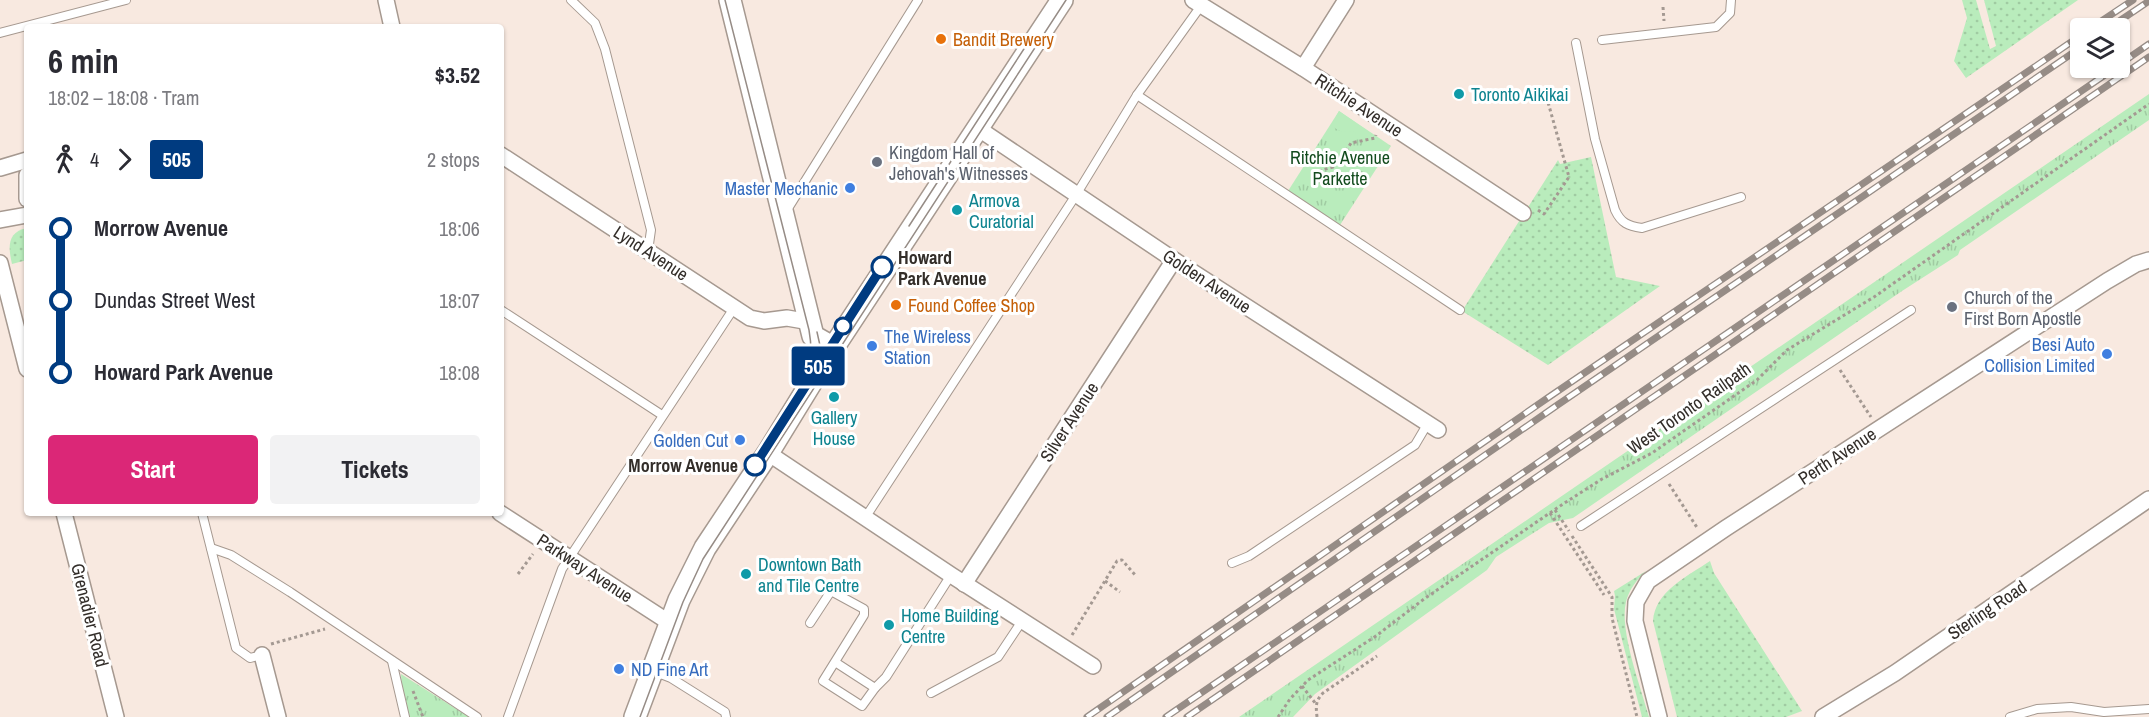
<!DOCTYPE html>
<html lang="en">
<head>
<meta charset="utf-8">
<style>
  body { margin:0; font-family:"Archivo Narrow",sans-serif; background:#f2f2f3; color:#2b2b33; height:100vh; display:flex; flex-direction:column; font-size:22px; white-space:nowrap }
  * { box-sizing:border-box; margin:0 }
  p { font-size:20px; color:#7c7c81 }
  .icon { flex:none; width:33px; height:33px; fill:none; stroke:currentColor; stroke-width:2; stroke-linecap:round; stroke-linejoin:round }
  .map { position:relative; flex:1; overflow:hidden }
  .drawer { position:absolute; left:24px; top:24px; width:480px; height:492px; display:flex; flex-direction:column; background:#fff; border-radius:6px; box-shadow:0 2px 4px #0004 }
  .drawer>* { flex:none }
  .badge { padding:0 12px; border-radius:4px; font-size:21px; line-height:39px }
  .buttons { position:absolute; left:2070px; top:18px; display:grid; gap:12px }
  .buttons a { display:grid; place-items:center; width:60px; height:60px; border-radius:6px; background:#fff; box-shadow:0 2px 4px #0004; font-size:30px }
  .map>.badge { position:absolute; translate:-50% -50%; box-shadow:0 0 0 3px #fff }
  .legs { display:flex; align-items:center; gap:9px; height:66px; padding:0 24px; font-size:20px }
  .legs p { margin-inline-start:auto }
  .overview { display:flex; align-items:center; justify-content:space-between; height:102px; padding:0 24px }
  h1 { font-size:33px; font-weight:800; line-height:45px }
  .cta { display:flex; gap:12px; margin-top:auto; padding:12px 24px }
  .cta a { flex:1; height:69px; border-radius:6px; background:#db2777; color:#fff; font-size:24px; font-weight:800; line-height:69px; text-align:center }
  .cta a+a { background:#f2f2f3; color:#2b2b33 }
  ul { padding:0 24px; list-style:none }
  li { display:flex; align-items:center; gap:21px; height:72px; font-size:22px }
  li i { display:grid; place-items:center; width:9px; height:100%; margin:0 8px; background:currentColor }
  li i::after { content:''; width:15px; height:15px; margin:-8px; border:4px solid; border-radius:50%; background:#fff }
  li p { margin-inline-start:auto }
  li:first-child i { background:linear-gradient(#0000 50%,currentColor 0) }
  li:last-child i { background:linear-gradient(currentColor 50%,#0000 0) }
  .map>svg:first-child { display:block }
</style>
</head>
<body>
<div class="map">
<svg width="2149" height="717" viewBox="0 0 2149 717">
  <defs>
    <pattern id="grass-dots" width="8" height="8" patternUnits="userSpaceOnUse" patternTransform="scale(1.5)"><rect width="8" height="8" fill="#b9ecbc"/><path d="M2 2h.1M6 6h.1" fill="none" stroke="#a0cba2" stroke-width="1.8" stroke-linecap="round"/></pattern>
    <pattern id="park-tufts" width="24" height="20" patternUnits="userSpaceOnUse" patternTransform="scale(1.5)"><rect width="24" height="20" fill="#b9ecbc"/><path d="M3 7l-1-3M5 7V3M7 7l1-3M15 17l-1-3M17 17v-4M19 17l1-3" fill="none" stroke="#a0cba2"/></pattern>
  </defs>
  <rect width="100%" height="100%" fill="#f8e9e0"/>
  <!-- grass -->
  <g fill="url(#grass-dots)">
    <polygon points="1962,0 1976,0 1990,49 1996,46 1984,0 2078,0 1966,78 1954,61 1967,18"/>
    <polygon points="1591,157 1616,277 1660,286 1548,365 1462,311 1558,160 1560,164"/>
    <path d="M27 228V260L12 264C8 247 7 232 27 228Z"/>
    <path d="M1710 561 1714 573 1802 711 1786 717H1677L1653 621C1655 591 1688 576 1710 561Z"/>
    <path d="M1646 571C1637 580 1629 589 1626 602 1619 630 1641 688 1649 717H1642L1614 609 1615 596 1614 591Z"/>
  </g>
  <!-- park -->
  <g fill="url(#park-tufts)">
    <polygon points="2149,94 2149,120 1960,250 1958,255 1902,291 1573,518 1549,523 1496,557 1487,570 1315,694 1293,717 1239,717"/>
    <polygon points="1339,111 1391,146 1340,225 1288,191"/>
    <polygon points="401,674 469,717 409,717 402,691"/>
  </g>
  <!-- garden -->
  <polygon fill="#b9ecbc" points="1339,111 1372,134 1371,137 1357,139 1355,132 1340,131 1331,126"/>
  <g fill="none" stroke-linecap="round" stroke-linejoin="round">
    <!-- lane casing -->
    <g stroke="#a69990" stroke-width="10">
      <g id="lane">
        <polyline points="571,0 595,23 605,49 651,230 648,251"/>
        <polyline points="0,33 126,0"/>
        <polyline points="1602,40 1716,27 1730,13 1731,0"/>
        <path d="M1576 43 1595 139 1615 210C1621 223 1628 226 1642 228L1741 197"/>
        <polyline points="1137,95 1460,310"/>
        <polyline points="787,210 918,0"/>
        <polyline points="501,310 662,415"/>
        <polyline points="202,513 236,648 250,658 262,655"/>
        <polyline points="865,518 1076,195 1137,95 1203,3"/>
        <polyline points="1581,526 1911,310"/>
        <polyline points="211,548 231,555 290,592 477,717"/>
        <polyline points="1232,563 1249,556 1415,445 1428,423"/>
        <polyline points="810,623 831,591 864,609 864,615 823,681 862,706 875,688 835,662"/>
        <polyline points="392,661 405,717"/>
        <polyline points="653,671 671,678 725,712 726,717"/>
        <polyline points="875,688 886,677 951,575"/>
        <polyline points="931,693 998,657 1022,621"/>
        <polyline points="508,717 562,569 734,308"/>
        <polyline points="2010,717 2037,709 2071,707 2104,712 2149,709"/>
      </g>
    </g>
    <!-- street casing -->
    <g stroke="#a69990" stroke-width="18">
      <g id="street">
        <polyline points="386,0 392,27"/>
        <polyline points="1193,0 1303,68 1523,213"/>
        <polyline points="1303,68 1346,0"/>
        <polyline points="979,129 1174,260 1438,430"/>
        <polyline points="501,155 750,318 764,321 787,318 810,322"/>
        <polyline points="0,168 27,160"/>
        <polyline points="27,175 27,199"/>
        <polyline points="0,220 27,215"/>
        <polyline points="0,263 27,369"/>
        <polyline points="768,453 951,575 1093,666"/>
        <polyline points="64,513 116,717"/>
        <polyline points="500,513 670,623"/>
        <polyline points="964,584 1174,260"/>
        <polyline points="262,655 278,717"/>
        <polyline points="1659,717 1635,621 1636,602 1648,581 1726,528 2107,281 2136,264 2149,260"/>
        <polyline points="1823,717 1895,673 2149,499"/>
      </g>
    </g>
    <!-- secondary casing -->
    <g stroke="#a69990" stroke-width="24">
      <g id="secondary">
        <polyline points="730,0 813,336 834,348"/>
        <polyline points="635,717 679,600 705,548 768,453 822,365 1062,0"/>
      </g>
    </g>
    <!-- path -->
    <g stroke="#a49992" stroke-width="3" stroke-dasharray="3 3" stroke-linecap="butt">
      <polyline points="1663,7 1664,21"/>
      <polyline points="1321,183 1319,171 1333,167 1336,162 1342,158 1351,143 1375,138 1376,135"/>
      <polyline points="1538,210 1544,214 1569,177 1544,88"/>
      <polyline points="1840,370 1871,417"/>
      <polyline points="1669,484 1698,529"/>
      <polyline points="1555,510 1569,531"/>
      <polyline points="1550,513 1604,595"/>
      <polyline points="1572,536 1612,597 1612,618 1637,717"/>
      <polyline points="518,574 533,554"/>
      <polyline points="1105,581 1120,592"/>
      <polyline points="1072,635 1117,561 1122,560 1136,576"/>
      <polyline points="271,644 325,629"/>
      <polyline points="1302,686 1316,704"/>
      <polyline points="413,691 423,717"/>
      <polyline points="1278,717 1290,699 1308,680 1376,636 1424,599 1563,504 1602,479 1652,453 1757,380 1787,350 1874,297 2149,104"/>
      <path d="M1317 717C1316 707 1315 701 1323 693L1377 656"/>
    </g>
    <!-- lane -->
    <use href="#lane" stroke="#fff" stroke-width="8"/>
    <!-- street -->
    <use href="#street" stroke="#fff" stroke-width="15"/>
    <!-- secondary -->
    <use href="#secondary" stroke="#fff" stroke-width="21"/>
    <!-- tram -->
    <g stroke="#968c86" stroke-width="1.5">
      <path d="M725 0 809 330C814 359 810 372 798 399"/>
      <polyline points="909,226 1033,35"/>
      <polyline points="817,332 823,359 820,373"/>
      <polyline points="640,717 683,602 703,559 1066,0"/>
    </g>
    <!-- rail casing -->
    <g stroke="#968c86" stroke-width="7">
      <g id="rail">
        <polyline points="2091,28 2133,0"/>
        <polyline points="2109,28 2149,1"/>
        <polyline points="2120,64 2149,44"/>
        <polyline points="1087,717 1549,397 2080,36"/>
        <polyline points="1107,717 1556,406 2080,48"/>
        <polyline points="1166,717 2115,68"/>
        <polyline points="1187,717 2149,57"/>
      </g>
    </g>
    <!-- rail -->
    <use href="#rail" stroke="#fff" stroke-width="4.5" stroke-dasharray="14" stroke-linecap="butt"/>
  </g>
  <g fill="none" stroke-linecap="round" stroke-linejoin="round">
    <!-- line-1 casing -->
    <g stroke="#fff" stroke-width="14">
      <polyline id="line-1" points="755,465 882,267"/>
    </g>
    <!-- line-1 -->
    <use href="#line-1" stroke="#003b80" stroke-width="9"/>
  </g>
  <!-- markers -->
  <g fill="#e8710a" stroke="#fff" stroke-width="2">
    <circle cx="941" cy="39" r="6"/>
    <circle cx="896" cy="305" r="6"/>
  </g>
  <g fill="#0f9aa8" stroke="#fff" stroke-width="2">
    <circle cx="1459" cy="94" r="6"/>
    <circle cx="957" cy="210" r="6"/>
    <circle cx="834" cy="397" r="6"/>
    <circle cx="746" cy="574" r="6"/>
    <circle cx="889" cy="625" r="6"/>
  </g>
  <g fill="#6b7280" stroke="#fff" stroke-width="2">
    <circle cx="877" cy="162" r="6"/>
    <circle cx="1952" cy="307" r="6"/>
  </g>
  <g fill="#3f7fe0" stroke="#fff" stroke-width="2">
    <circle cx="850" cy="188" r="6"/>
    <circle cx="872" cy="346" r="6"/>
    <circle cx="2107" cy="354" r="6"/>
    <circle cx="740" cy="440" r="6"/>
    <circle cx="619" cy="669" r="6"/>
  </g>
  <g fill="#fff" stroke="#003b80" stroke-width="3">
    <circle cx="882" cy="267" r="10"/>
    <circle cx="843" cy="326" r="8"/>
    <circle cx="755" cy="465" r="10"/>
  </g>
  <g text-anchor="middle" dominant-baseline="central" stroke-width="6" stroke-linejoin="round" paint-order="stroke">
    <!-- food labels -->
    <g font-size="18" fill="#c56008" stroke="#fff" text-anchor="start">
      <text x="953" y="39">Bandit Brewery</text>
      <text x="908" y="305">Found Coffee Shop</text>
    </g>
    <!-- culture labels -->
    <g font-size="18" fill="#0d838f" stroke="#fff" text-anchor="start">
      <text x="1471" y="94">Toronto Aikikai</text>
      <text x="969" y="200">Armova<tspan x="969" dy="21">Curatorial</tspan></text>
      <text x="834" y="417" text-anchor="middle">Gallery<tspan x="834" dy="21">House</tspan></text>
      <text x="758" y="564">Downtown Bath<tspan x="758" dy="21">and Tile Centre</tspan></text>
      <text x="901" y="615">Home Building<tspan x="901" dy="21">Centre</tspan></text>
    </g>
    <!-- street labels -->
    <g font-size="18" fill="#332e2a" stroke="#fff">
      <text transform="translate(1359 105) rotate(33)">Ritchie Avenue</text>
      <text transform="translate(651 253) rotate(33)">Lynd Avenue</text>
      <text transform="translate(1207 281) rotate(33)">Golden Avenue</text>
      <text transform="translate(1689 408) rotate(-35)">West Toronto Railpath</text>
      <text transform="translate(1069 422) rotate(-57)">Silver Avenue</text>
      <text transform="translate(1837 456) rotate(-33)">Perth Avenue</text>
      <text transform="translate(585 568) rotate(33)">Parkway Avenue</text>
      <text transform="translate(1987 610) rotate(-34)">Sterling Road</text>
      <text transform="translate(90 615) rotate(76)">Grenadier Road</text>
    </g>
    <!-- worship labels -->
    <g font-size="18" fill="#5b616d" stroke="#fff" text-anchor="start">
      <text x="889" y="152">Kingdom Hall of<tspan x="889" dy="21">Jehovah's Witnesses</tspan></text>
      <text x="1964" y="297">Church of the<tspan x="1964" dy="21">First Born Apostle</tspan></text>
    </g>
    <!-- park labels -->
    <g font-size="18" fill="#124b1d" stroke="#fff">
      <text x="1340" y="157">Ritchie Avenue<tspan x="1340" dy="21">Parkette</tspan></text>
    </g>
    <!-- shop labels -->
    <g font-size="18" fill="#366cbe" stroke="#fff" text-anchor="end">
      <text x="838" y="188">Master Mechanic</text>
      <text x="884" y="336" text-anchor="start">The Wireless<tspan x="884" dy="21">Station</tspan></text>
      <text x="2095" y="344">Besi Auto<tspan x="2095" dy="21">Collision Limited</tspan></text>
      <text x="728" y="440">Golden Cut</text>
      <text x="631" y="669" text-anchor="start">ND Fine Art</text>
    </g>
    <!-- stop labels -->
    <g font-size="18" font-weight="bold" fill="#332e2a" stroke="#fff" text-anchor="start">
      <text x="898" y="257">Howard<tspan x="898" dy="21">Park Avenue</tspan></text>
      <text x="738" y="465" text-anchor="end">Morrow Avenue</text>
    </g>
  </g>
</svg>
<div class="buttons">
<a><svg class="icon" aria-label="layers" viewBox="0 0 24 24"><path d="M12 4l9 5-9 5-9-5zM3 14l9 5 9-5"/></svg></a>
</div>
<b class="badge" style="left:818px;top:366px;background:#003b80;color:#fff">505</b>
<section class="drawer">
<div class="overview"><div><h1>6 min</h1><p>18:02 – 18:08 · Tram</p></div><b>$3.52</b></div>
<div class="legs"><svg class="icon" aria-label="walk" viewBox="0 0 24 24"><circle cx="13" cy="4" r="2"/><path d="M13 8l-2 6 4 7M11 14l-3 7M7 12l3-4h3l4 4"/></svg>4<svg class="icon" aria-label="forward" viewBox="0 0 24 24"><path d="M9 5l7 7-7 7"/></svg><b class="badge" style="background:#003b80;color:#fff">505</b><p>2 stops</p></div>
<ul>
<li><i style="color:#003b80"></i><b>Morrow Avenue</b><p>18:06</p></li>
<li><i style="color:#003b80"></i><span>Dundas Street West</span><p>18:07</p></li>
<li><i style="color:#003b80"></i><b>Howard Park Avenue</b><p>18:08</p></li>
</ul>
<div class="cta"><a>Start</a><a>Tickets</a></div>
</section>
</div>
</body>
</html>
